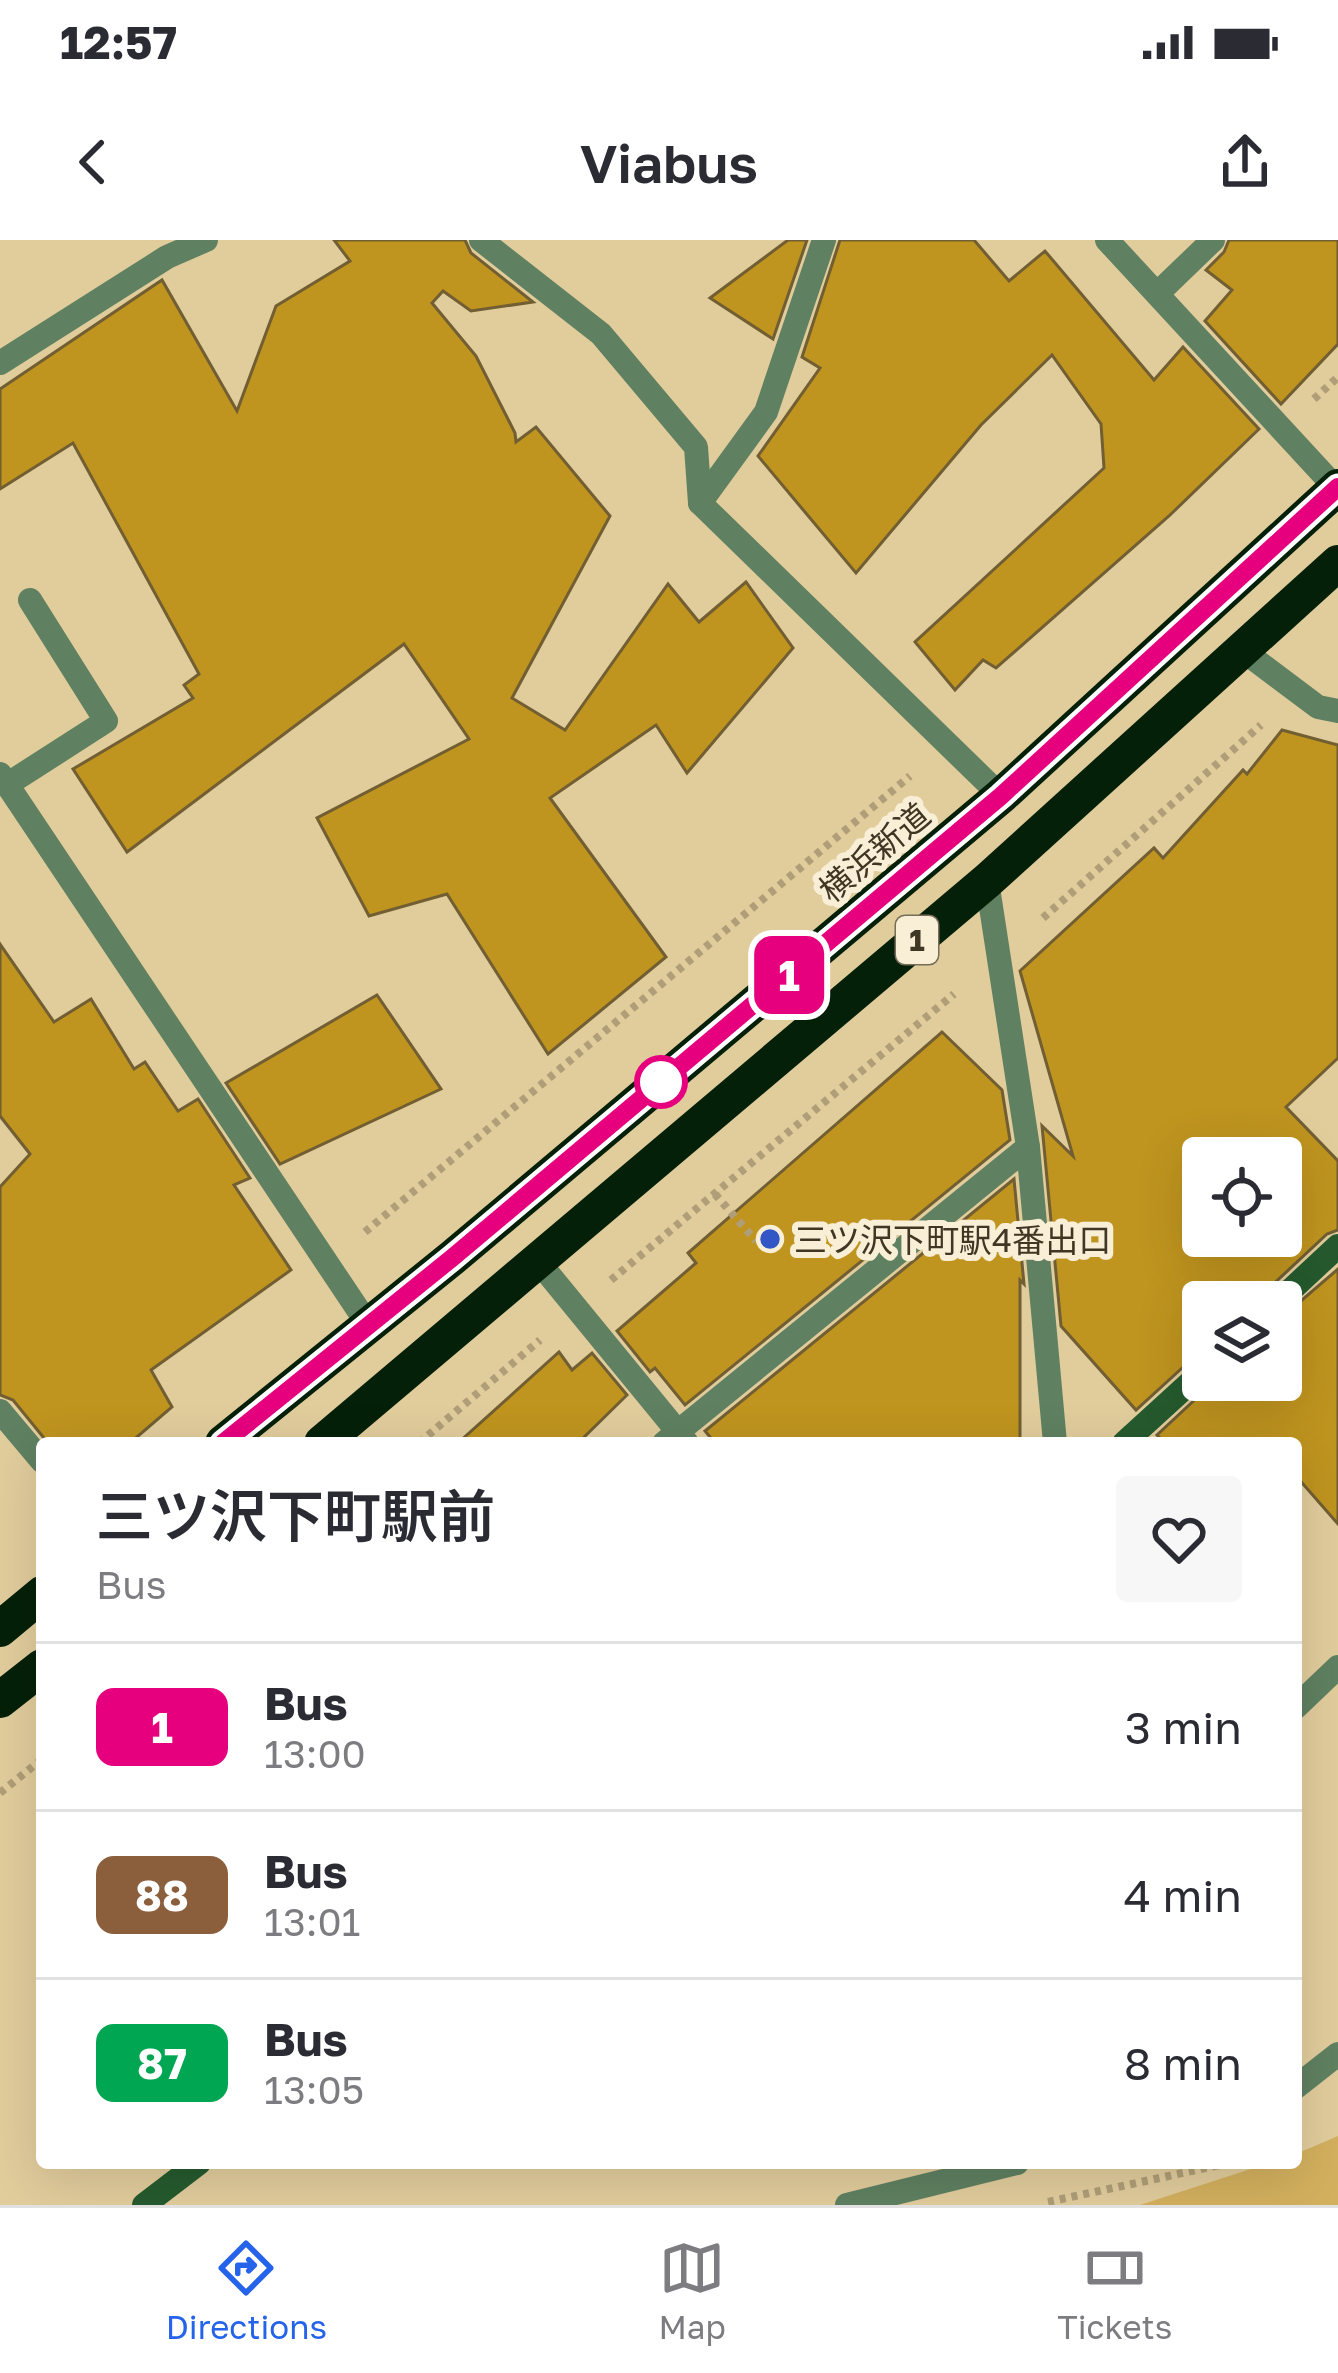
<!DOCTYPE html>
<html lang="en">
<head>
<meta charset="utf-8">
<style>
  body { margin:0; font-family:"Golos Text","Noto Sans JP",sans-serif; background:#f7f7f7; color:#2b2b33; height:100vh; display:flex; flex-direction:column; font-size:45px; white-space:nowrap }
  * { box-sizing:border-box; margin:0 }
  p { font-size:39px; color:#7c7c81 }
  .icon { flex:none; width:66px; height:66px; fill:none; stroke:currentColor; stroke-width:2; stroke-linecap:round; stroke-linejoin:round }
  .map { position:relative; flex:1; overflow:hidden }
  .drawer { position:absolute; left:36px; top:1197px; width:1266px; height:732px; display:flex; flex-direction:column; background:#fff; border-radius:12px; box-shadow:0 12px 48px #0002 }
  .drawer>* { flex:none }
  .badge { padding:0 24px; border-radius:18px; font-size:42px; line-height:78px }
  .tools { position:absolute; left:1182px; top:897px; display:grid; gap:24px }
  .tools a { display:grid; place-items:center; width:120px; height:120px; border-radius:12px; background:#fff; box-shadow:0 12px 48px #0002; font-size:60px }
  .map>.badge { position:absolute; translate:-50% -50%; box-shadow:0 0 0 6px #fff }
  .round { display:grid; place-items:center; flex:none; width:126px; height:126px; border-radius:12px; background:#f7f7f7 }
  .summary { display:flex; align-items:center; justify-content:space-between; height:204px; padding:0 60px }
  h1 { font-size:57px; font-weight:600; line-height:90px }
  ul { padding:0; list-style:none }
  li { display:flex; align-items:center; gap:36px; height:168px; padding:0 60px; border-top:3px solid #e1e1e2 }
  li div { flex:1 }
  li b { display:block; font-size:45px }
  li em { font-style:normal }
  li .badge { min-width:132px; font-weight:700; text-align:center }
  .status { display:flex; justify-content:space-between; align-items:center; height:84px; padding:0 60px; background:#fff; direction:ltr }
  .status svg { height:33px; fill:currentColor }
  header { display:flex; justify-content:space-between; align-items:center; height:156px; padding:0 60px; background:#fff; font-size:54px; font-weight:600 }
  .tabs { display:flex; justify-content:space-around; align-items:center; height:168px; border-top:3px solid #e1e1e2; background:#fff; font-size:33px; color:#7c7c81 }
  .tabs a { display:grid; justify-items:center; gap:6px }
  .tabs .on { color:#2563eb }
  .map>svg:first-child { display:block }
</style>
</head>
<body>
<div class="status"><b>12:57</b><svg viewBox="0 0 49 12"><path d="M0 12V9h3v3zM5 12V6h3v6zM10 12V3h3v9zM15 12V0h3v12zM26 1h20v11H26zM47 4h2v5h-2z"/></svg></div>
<header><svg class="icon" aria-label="back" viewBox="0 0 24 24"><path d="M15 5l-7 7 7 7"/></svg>Viabus<svg class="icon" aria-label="share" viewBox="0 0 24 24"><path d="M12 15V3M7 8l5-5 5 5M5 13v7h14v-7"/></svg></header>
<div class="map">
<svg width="1338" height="1965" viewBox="0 0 1338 1965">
  <rect width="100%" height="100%" fill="#e1cc9c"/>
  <!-- green -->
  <polygon fill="#d3b05e" points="1338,1896 1338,1965 1140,1965 1269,1923 1296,1923 1296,1914"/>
  <!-- building -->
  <g fill="#bf941f" stroke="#715e32" stroke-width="3" fill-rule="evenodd">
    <polygon points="334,0 465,0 471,13 533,62 471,71 443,51 432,63 476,116 515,193 516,202 536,187 610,276 512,458 565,490 668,344 699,382 746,342 793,408 687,533 656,485 550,558 666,717 548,814 447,654 369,676 317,578 469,499 404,404 127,612 73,529 193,458 184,445 199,434 73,203 0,249 0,149 162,40 237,171 276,66 350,21"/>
    <polygon points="788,0 807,0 773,99 710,58"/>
    <polygon points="840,0 974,0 1009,41 1045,11 1154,140 1183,107 1259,189 1169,276 996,428 983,420 955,450 915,402 1104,228 1101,184 1052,115 981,185 856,333 758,216 820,128 802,117"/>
    <polygon points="1229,0 1338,0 1338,104 1281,164 1205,81 1232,50 1206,30 1224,12"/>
    <path d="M1282 490 1338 505V818L1286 867 1338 921V990L1327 994 1267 1050 1262 1062H1203V1115L1192 1119 1136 1170 1061 1086 1042 886 1073 916 1020 731 1154 608 1163 618 1243 530 1247 534ZM1203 918H1281V996H1203Z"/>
    <polygon points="0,704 54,782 91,759 134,829 145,822 178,871 198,859 250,938 234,945 291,1030 151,1130 172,1167 130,1203 48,1203 13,1160 0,1155 0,947 30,914 0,876"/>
    <polygon points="377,755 441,849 280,924 226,843"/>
    <polygon points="942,792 1002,850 1010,900 685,1165 655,1128 650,1132 617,1091 696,1023 688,1013"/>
    <polygon points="1014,939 1024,1044 1020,1040 1020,1203 715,1203 705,1191"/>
    <polygon points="1338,1029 1338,1284 1296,1236 1296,1203 1165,1203 1157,1195 1216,1140 1281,1140 1281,1078"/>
    <polygon points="559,1112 572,1130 592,1113 627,1155 578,1203 458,1203"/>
  </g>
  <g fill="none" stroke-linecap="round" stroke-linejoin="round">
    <!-- path -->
    <g stroke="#af9e77" stroke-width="8" stroke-dasharray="6 6" stroke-linecap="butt">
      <polyline points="1314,159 1338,137"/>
      <polyline points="1043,678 1261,485"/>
      <polyline points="715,954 756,1001"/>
      <polyline points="365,992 910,536"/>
      <polyline points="611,1040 954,754"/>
      <polyline points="419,1203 540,1100"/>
      <polyline points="0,1553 42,1519"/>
      <polyline points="1048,1962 1229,1923"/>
    </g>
    <!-- lane -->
    <polyline stroke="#5f8061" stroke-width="24" points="1158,53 1213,0"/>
    <!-- street -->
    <g stroke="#5f8061" stroke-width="24">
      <polyline points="481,0 601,94 696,207 700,263 1001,556"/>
      <polyline points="1107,0 1337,249"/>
      <polyline points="0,123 167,17 206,0"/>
      <polyline points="700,263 766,172 824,0"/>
      <polyline points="1242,410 1318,467 1338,471"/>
      <polyline points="0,534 367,1083"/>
      <polyline points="8,544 106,481 30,360"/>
      <polyline points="987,641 1028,907 1055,1203"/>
      <polyline points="537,1020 687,1203"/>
      <polyline points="0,1171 42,1221"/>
      <polyline points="664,1203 1028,907"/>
      <polyline points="1296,1467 1338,1427"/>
      <polyline points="1296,1847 1338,1814"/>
      <polyline points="847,1965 1017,1923"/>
    </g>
    <!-- secondary -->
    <g stroke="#265a2e" stroke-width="24">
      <polyline points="1278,1062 1338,1006"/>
      <polyline points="1124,1203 1203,1131"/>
      <polyline points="144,1965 199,1923"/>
    </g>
    <!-- highway -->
    <g stroke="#052009" stroke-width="36">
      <polyline points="223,1203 452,1018 1001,556 1338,247"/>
      <polyline points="322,1203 987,641 1338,323"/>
      <polyline points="0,1389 42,1354"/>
      <polyline points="0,1460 42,1427"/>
    </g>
  </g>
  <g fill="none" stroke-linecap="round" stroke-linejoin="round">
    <!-- line casing -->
    <g stroke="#fff" stroke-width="27">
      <polyline id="line" points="223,1203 452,1018 1001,556 1338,247"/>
    </g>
    <!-- line -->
    <use href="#line" stroke="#e6007e" stroke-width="18"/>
  </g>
  <!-- markers -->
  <circle fill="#fff" stroke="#e6007e" stroke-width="6" cx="661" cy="842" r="24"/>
  <circle fill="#3356c6" stroke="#f9eed6" stroke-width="4.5" cx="770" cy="999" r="12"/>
  <g text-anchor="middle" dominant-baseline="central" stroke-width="12" stroke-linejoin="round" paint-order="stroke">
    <!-- shield labels -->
    <rect fill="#f9eed6" stroke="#776d59" stroke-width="3" x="896" y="676" width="42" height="48" rx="9"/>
    <g font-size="30" font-weight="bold" fill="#3f3623">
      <text x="917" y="700">1</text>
    </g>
    <!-- street labels -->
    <g font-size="33" fill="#3f3623" stroke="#f9eed6">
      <text transform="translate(874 612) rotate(-40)">横浜新道</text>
    </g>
    <!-- poi labels -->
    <g font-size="33" fill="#3f3623" stroke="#f9eed6" text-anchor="start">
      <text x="794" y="999">三ツ沢下町駅4番出口</text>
    </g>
  </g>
</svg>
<div class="tools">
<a><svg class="icon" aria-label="locate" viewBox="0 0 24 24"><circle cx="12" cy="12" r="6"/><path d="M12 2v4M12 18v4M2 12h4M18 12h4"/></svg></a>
<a><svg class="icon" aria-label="layers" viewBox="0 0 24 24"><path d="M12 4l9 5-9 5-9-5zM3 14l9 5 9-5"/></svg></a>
</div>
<b class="badge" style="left:789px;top:735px;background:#e6007e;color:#fff">1</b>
<section class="drawer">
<div class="summary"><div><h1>三ツ沢下町駅前</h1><p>Bus</p></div><a class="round"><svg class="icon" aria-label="heart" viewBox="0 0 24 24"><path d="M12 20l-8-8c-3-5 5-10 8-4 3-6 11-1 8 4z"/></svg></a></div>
<ul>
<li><span class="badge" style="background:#e6007e;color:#fff">1</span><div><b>Bus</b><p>13:00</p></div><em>3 min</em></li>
<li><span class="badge" style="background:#8b5e3c;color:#fff">88</span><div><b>Bus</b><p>13:01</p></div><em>4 min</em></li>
<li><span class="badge" style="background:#00a651;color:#fff">87</span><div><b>Bus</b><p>13:05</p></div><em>8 min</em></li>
</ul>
</section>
</div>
<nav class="tabs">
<a class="on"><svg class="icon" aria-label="directions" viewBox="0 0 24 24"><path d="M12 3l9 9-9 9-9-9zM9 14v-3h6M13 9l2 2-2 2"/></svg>Directions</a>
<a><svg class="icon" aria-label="map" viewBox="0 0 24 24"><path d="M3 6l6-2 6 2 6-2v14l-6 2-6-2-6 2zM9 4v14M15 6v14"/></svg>Map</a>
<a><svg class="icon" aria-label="tickets" viewBox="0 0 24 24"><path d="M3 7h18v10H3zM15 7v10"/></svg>Tickets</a>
</nav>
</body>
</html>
